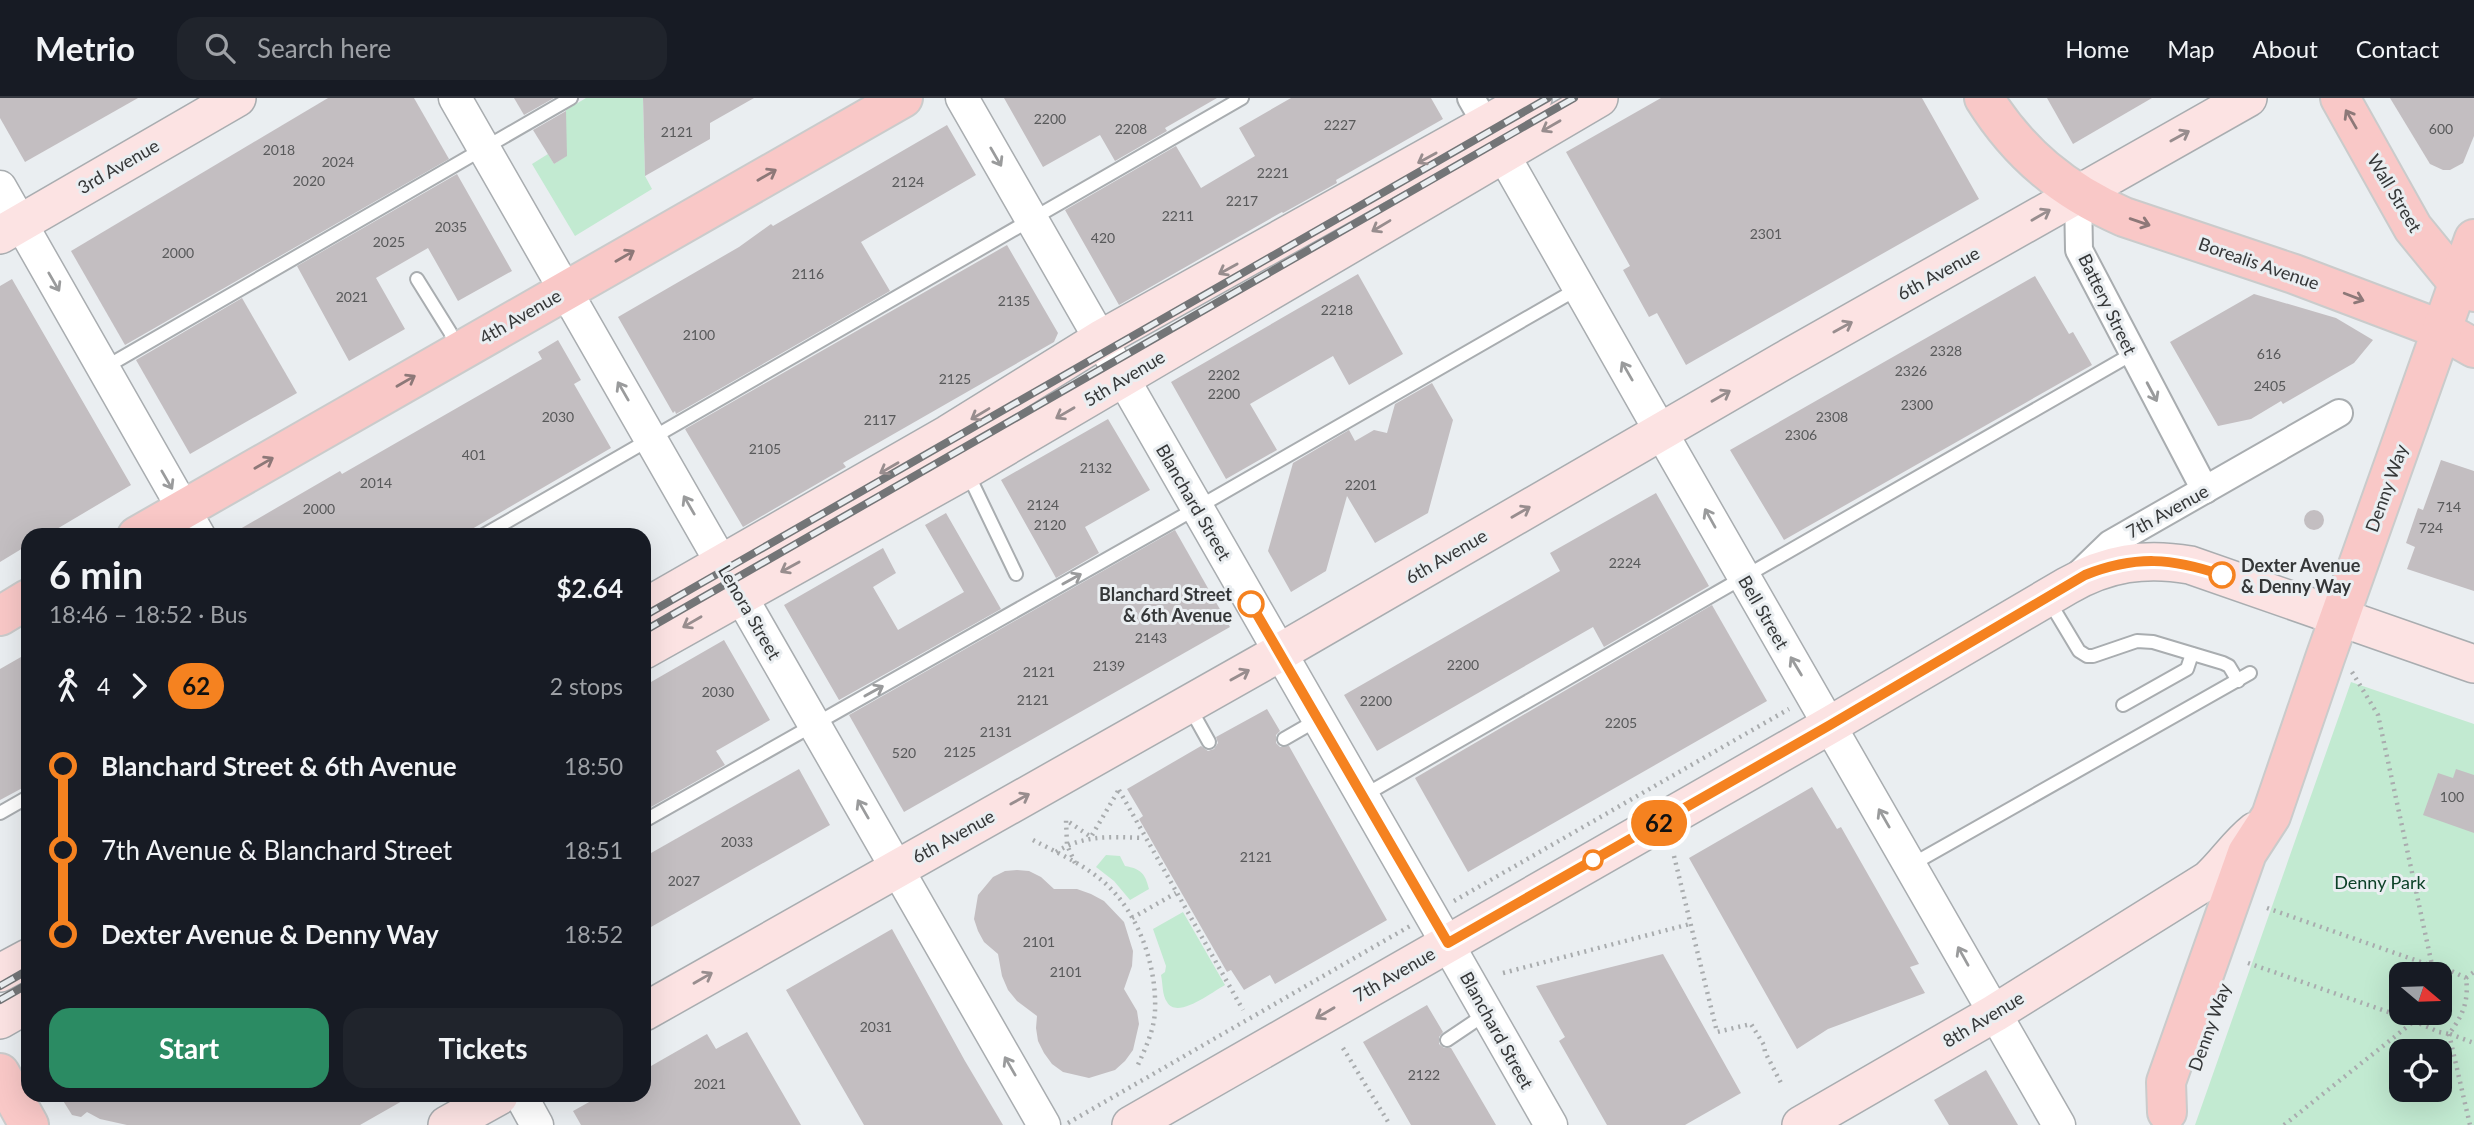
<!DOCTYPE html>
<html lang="en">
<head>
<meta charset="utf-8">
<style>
  body { margin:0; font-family:Lato,sans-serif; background:#20242c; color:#f1f3f6; height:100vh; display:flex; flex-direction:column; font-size:26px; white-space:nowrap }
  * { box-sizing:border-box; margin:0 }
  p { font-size:23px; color:#9ea1a6 }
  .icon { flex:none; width:38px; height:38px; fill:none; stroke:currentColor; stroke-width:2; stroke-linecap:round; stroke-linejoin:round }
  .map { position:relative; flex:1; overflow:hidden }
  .drawer { position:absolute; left:21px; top:430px; width:630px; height:574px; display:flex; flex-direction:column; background:#171b24; border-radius:21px; box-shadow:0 7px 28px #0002 }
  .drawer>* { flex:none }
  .badge { padding:0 14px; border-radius:23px; font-size:24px; line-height:46px }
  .needle { width:46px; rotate:109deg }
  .buttons { position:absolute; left:2389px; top:864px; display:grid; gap:14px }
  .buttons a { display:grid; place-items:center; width:63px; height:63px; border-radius:14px; background:#171b24; box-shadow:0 7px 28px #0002; font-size:35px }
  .map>.badge { position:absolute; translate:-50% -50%; box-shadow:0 0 0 4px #fff }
  .legs { display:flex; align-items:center; gap:10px; height:77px; padding:0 28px; font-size:23px }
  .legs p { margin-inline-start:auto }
  .headline { display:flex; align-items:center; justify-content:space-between; height:119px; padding:0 28px }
  h1 { font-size:38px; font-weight:700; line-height:52px }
  .primary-button { display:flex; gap:14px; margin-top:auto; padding:14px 28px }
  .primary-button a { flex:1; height:80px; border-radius:21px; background:#2b8b63; color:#fff; font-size:28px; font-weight:700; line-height:80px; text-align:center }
  .primary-button a+a { background:#20242c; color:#f1f3f6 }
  ul { padding:0 28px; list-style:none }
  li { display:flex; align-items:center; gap:24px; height:84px; font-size:26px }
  li i { display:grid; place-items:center; width:10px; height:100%; margin:0 9px; background:currentColor }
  li i::after { content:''; width:18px; height:18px; margin:-9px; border:5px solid; border-radius:50%; background:#171b24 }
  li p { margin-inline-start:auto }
  li:first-child i { background:linear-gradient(#0000 50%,currentColor 0) }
  li:last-child i { background:linear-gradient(currentColor 50%,#0000 0) }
  header { display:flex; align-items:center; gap:42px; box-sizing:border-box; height:98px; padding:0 35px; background:#171b24; border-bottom:2px solid #363941 }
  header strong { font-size:33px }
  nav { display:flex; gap:38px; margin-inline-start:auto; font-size:24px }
  .search { width:490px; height:63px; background:#20242c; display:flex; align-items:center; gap:18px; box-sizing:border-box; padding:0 24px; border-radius:21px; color:#9ea1a6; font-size:26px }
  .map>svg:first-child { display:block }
</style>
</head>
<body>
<header>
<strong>Metrio</strong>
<div class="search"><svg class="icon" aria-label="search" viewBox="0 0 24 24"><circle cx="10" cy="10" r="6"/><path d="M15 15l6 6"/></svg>Search here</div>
<nav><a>Home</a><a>Map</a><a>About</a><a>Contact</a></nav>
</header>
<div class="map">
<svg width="2474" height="1027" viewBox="0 0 2474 1027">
  <rect width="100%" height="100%" fill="#eaeef1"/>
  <!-- green -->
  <g fill="#c2ead1" fill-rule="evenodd">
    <polygon points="586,0 643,0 645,78 652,91 575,138 532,66 548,56 554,66 566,58 566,12"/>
    <path d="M2351 584 2474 626V1027H2195ZM2401 877H2440V915H2401ZM2401 954H2440V992H2401Z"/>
    <path d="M1106 757 1120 758 1125 768C1141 771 1145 775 1149 791L1130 802 1114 783 1096 769Z"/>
    <path d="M1183 814 1225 887C1212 894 1177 922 1167 904 1162 897 1163 886 1161 877L1165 874 1166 868 1153 831Z"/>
  </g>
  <!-- building -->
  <g fill="#c3bec1">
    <polygon points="0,0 138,0 25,64 0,20"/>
    <polygon points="328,0 414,0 449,61 125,247 71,153"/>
    <polygon points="514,0 554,0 524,17"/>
    <polygon points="643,0 754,0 710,25 710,41 645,78"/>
    <polygon points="1004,0 1217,0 1165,30 1167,33 1115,63 1100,37 1043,69"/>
    <polygon points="1291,0 1431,0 1443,21 1336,82 1337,85 1283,115 1282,114 1119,207 1065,112 1176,48 1201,90 1255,58 1239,30"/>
    <polygon points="1661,0 1922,0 1979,101 1686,267 1657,215 1649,219 1623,172 1630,168 1566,54"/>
    <polygon points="2047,0 2152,0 2073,46"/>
    <polygon points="2390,0 2474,0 2474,38 2463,65 2450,72 2443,72 2430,66"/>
    <polygon points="566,13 567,58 554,66 533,32"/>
    <polygon points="947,27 976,77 861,144 890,193 676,316 675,313 673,315 618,219 739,149 771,126 773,128"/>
    <polygon points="457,76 512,173 458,203 428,150 376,180 405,231 349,263 297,168"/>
    <polygon points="1007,147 1058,235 1054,244 843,365 846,369 743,429 685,331"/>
    <polygon points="1358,176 1403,256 1349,287 1333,258 1250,306 1277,352 1226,381 1171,284"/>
    <polygon points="2035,178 2069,236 2073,234 2092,267 1784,442 1730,352"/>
    <polygon points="12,181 131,387 45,438 28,438 28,447 0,464 0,188"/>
    <polygon points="2254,196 2336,220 2373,242 2354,265 2283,306 2281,303 2251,321 2218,328 2170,244"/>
    <polygon points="242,200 297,295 190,356 136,262"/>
    <polygon points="558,242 581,282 574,286 611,350 460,438 228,438 340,373 342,376 542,261 538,254"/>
    <polygon points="1432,285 1453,322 1428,415 1375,445 1347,398 1326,473 1291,494 1268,453 1293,365 1349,332 1355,343 1374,332 1387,335 1395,306"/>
    <polygon points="1108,321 1150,392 1085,429 1099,455 1056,480 1001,382"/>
    <polygon points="2441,362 2474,373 2474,493 2407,471 2415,449 2406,445 2418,410 2423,412"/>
    <polygon points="1656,395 1709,488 1604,549 1593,529 1377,653 1344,597 1560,473 1550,455"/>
    <circle cx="2314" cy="422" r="10"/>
    <polygon points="946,415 1001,511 839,602 784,507 883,450 896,475 873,489 898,532 964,494 925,427"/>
    <polygon points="1175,432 1230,529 904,714 849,617"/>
    <polygon points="1712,507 1767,603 1468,774 1415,680"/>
    <polygon points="724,542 770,622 716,653 725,667 644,713 644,588"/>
    <polygon points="28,555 28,687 0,702 0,571"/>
    <polygon points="1267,611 1280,633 1276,637 1276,645 1280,649 1289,648 1387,822 1275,886 1270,877 1244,892 1231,872 1227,874 1139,721 1143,718 1127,691 1201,648 1208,653 1214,651 1218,645 1216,639"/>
    <polygon points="799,671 830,727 644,833 644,759"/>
    <polygon points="2456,671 2474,677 2474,735 2423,717 2438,675 2453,680"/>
    <polygon points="1812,689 1837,731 1841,729 1919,866 1910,869 1925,895 1828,931 1797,951 1689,760"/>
    <polygon points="1017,772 1029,773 1041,779 1054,791 1077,791 1091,796 1104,803 1124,824 1133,853 1132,868 1124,891 1137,913 1139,926 1133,952 1125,963 1115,972 1089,980 1063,974 1052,966 1044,955 1038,943 1036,930 1037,918 1017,903 1008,892 1002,878 998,856 984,844 978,833 974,821 978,797 993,779 1005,773"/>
    <polygon points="892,831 965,963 1003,1027 864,1027 786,892"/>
    <polygon points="1663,856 1741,995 1685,1027 1607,1027 1559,943 1565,939 1536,888"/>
    <polygon points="1427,907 1443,934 1439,939 1439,946 1444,950 1451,950 1496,1027 1411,1027 1392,994 1363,944"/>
    <polygon points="747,934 801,1027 581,1027 573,1013 600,998 644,998 644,972 707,936 716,951"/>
    <polygon points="1986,972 2018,1027 1949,1027 1934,1002"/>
    <polygon points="56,998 411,998 360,1027 127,1027 100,1021 87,1014 81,1019 72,1017 62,1001"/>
  </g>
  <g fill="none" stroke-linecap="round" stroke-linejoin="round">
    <!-- service casing -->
    <g stroke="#a9adb0" stroke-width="16">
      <g id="service">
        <polyline points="417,181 450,234 456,250"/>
        <polyline points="104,270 571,0"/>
        <polyline points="968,376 1016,476"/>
        <polyline points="482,438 1242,0"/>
        <polyline points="2049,503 2079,553 2087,558 2093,558 2137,543 2153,544 2223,565 2229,568 2238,583"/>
        <polyline points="2123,607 2187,571 2192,556"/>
        <polyline points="1190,610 1209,644"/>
        <polyline points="1284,641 1317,622"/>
        <polyline points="1363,698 2132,256"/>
        <polyline points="0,715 28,699"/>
        <polyline points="644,723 1174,423 1579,190"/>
        <polyline points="1911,767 2250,575"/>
        <polyline points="1447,942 1487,915"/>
      </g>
    </g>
    <!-- minor casing -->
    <g stroke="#a9adb0" stroke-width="30">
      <g id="minor">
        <polyline points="1471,0 1486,26"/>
        <polyline points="2078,96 2079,152 2205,392"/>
        <polyline points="2078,477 2110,446 2339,315"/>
      </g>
    </g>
    <!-- tertiary casing -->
    <g stroke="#a9adb0" stroke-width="35">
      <g id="tertiary">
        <polyline points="455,0 1044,1027"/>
        <path d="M962 0C1156 344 1356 684 1551 1027"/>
        <path d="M1491 35C1678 367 1870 696 2059 1027"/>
        <polyline points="0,89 199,438"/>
        <polyline points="521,998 537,1027"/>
      </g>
    </g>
    <!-- secondary casing -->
    <g stroke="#a9adb0" stroke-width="40">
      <g id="secondary">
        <polyline points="0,137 237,0"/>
        <polyline points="644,510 948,336 1101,241 1533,0"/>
        <polyline points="644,552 966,372 1599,0"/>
        <polyline points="0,875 28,860"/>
        <polyline points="644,914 1279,555 1783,263 2248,0"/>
        <polyline points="0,922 28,906"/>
        <polyline points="447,1027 499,998"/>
        <path d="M1131 1027 1830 627 2067 488C2107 465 2145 459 2190 467L2474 566"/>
        <path d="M1801 1027 1995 915 2208 782C2225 767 2237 747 2255 733"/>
      </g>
    </g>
    <!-- primary casing -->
    <g stroke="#cacbcb" stroke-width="42">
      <g id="primary">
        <path d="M1984 0C2019 56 2064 93 2124 119L2294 176 2442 232 2474 250"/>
        <polyline points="2340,0 2413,130 2458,185 2474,194"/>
        <polyline points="137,438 903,0"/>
        <polyline points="0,518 28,501"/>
        <polyline points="0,975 29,1027"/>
        <polyline points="2167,1014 2166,984 2247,755 2271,718 2325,560 2474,141"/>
      </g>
    </g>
    <!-- path -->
    <g stroke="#a9acae" stroke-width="4.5" stroke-dasharray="2 5" stroke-linecap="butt">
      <polyline points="2352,574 2378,617 2432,867"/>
      <polyline points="1119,692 1243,912"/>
      <path d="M1033 742C1058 755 1085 767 1106 786 1139 816 1157 869 1155 913 1154 933 1145 951 1137 969"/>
      <path d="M1056 754C1085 736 1111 739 1144 740"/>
      <polyline points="1674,758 1717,934 1751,926 1764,947 1765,954 1781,985"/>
      <polyline points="1075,765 1067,747 1066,722 1091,739 1118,693"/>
      <polyline points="1454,803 1789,611"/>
      <path d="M2267 810 2432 868H2441L2466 880C2469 903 2463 917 2449 936L2439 934 2414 923V915"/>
      <polyline points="1132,820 1176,795"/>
      <polyline points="2248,865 2414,923"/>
      <polyline points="1503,875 1690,826"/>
      <polyline points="2425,877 2432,868"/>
      <polyline points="2466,880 2474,874"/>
      <polyline points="2449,936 2470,1027"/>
      <polyline points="2450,936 2474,945"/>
      <polyline points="1343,950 1390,1027"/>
      <polyline points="1068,1025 1410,828"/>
      <polyline points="2284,1027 2413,924"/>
    </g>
    <!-- service -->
    <use href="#service" stroke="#fff" stroke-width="12"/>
    <!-- minor -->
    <use href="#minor" stroke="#fff" stroke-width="26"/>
    <!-- tertiary -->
    <use href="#tertiary" stroke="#fff" stroke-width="32"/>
    <!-- secondary -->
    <use href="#secondary" stroke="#fce3e3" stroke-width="37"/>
    <!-- primary -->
    <use href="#primary" stroke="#f9c8c7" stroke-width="38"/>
    <!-- rail casing -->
    <g stroke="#737577" stroke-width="8">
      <g id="rail">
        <polyline points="644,518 1548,0"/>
        <polyline points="644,533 1574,0"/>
        <polyline points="0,888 28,872"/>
        <polyline points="0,902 28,886"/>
      </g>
    </g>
    <!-- rail -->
    <use href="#rail" stroke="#eaeef1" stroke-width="5" stroke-dasharray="16" stroke-linecap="butt"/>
  </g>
  <!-- one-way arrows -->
  <defs><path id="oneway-shaft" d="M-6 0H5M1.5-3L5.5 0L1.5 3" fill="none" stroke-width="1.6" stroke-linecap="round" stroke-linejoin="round" transform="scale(1.75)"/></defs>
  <g stroke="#8d7878">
    <use href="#oneway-shaft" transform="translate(2351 21) rotate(-120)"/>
    <use href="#oneway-shaft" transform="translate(767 77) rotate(-30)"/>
    <use href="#oneway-shaft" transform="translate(2140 124) rotate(19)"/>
    <use href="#oneway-shaft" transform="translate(625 158) rotate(-30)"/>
    <use href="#oneway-shaft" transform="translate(2354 199) rotate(21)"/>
    <use href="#oneway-shaft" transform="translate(406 283) rotate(-30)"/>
    <use href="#oneway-shaft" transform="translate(264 365) rotate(-30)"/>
  </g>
  <g stroke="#988d8e">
    <use href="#oneway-shaft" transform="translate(1551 28) rotate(150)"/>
    <use href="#oneway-shaft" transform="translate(2180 38) rotate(-29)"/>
    <use href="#oneway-shaft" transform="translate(1427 60) rotate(151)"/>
    <use href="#oneway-shaft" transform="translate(2041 117) rotate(-30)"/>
    <use href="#oneway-shaft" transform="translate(1381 128) rotate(149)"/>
    <use href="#oneway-shaft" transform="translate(1228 171) rotate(151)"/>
    <use href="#oneway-shaft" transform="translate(1843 229) rotate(-29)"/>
    <use href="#oneway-shaft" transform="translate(1721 298) rotate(-30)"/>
    <use href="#oneway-shaft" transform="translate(1065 315) rotate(150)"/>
    <use href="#oneway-shaft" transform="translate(980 316) rotate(149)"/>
    <use href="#oneway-shaft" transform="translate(889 370) rotate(150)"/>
    <use href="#oneway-shaft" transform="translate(1521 414) rotate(-30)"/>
    <use href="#oneway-shaft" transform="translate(790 469) rotate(151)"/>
    <use href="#oneway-shaft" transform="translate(692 524) rotate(150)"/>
    <use href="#oneway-shaft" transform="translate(1240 577) rotate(-29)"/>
    <use href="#oneway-shaft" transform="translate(1020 701) rotate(-29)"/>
    <use href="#oneway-shaft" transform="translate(703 880) rotate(-30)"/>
    <use href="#oneway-shaft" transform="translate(1325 915) rotate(150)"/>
  </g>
  <g stroke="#9a9b9c">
    <use href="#oneway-shaft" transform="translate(996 59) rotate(60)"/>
    <use href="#oneway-shaft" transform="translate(54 184) rotate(60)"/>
    <use href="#oneway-shaft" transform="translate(1627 273) rotate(-120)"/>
    <use href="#oneway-shaft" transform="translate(623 293) rotate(-120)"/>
    <use href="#oneway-shaft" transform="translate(2152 294) rotate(62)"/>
    <use href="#oneway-shaft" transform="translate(167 382) rotate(60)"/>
    <use href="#oneway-shaft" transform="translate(689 407) rotate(-120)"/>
    <use href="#oneway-shaft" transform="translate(1710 420) rotate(-119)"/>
    <use href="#oneway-shaft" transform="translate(1072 481) rotate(-29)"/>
    <use href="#oneway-shaft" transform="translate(1796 568) rotate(-121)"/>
    <use href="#oneway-shaft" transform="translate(874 593) rotate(-29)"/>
    <use href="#oneway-shaft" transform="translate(863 711) rotate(-120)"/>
    <use href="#oneway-shaft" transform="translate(1884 720) rotate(-120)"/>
    <use href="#oneway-shaft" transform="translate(1963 858) rotate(-119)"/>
    <use href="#oneway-shaft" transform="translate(1010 968) rotate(-120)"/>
  </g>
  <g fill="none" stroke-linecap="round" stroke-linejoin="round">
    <!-- line-1 casing -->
    <g stroke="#fff" stroke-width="16">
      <path id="line-1" d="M1251 506 1448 845 1830 627 2085 477C2136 457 2172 460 2222 477"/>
    </g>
    <!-- line-1 -->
    <use href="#line-1" stroke="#f58220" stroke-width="10"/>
  </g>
  <!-- markers -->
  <g fill="#fff" stroke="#f58220" stroke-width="3.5">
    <circle cx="2222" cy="477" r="12"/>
    <circle cx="1251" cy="506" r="12"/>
    <circle cx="1593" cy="762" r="9"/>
  </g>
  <g text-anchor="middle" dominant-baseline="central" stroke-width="6" stroke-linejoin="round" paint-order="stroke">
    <!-- number labels -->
    <g font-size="14" fill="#58595a">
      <text x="1050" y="20">2200</text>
      <text x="1340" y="26">2227</text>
      <text x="1131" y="30">2208</text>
      <text x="2441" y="30">600</text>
      <text x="677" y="33">2121</text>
      <text x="279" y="51">2018</text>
      <text x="338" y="63">2024</text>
      <text x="1273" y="74">2221</text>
      <text x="309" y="82">2020</text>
      <text x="908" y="83">2124</text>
      <text x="1242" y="102">2217</text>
      <text x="1178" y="117">2211</text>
      <text x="451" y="128">2035</text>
      <text x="1766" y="135">2301</text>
      <text x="1103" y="139">420</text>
      <text x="389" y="143">2025</text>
      <text x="178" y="154">2000</text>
      <text x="808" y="175">2116</text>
      <text x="352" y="198">2021</text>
      <text x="1014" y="202">2135</text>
      <text x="1337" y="211">2218</text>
      <text x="699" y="236">2100</text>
      <text x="1946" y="252">2328</text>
      <text x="2269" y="255">616</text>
      <text x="1911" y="272">2326</text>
      <text x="1224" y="276">2202</text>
      <text x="955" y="280">2125</text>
      <text x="2270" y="287">2405</text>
      <text x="1224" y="295">2200</text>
      <text x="1917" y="306">2300</text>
      <text x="558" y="318">2030</text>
      <text x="1832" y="318">2308</text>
      <text x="880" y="321">2117</text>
      <text x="1801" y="336">2306</text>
      <text x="765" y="350">2105</text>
      <text x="474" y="356">401</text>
      <text x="1096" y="369">2132</text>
      <text x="376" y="384">2014</text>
      <text x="1361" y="386">2201</text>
      <text x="1043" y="406">2124</text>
      <text x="2449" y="408">714</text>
      <text x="319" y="410">2000</text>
      <text x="1050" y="426">2120</text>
      <text x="2431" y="429">724</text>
      <text x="1625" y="464">2224</text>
      <text x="1151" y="539">2143</text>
      <text x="1463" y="566">2200</text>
      <text x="1109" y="567">2139</text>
      <text x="1039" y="573">2121</text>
      <text x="718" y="593">2030</text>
      <text x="1033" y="601">2121</text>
      <text x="1376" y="602">2200</text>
      <text x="1621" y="624">2205</text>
      <text x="996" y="633">2131</text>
      <text x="960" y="653">2125</text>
      <text x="904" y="654">520</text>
      <text x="2452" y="698">100</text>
      <text x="737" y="743">2033</text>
      <text x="1256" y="758">2121</text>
      <text x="684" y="782">2027</text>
      <text x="1039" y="843">2101</text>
      <text x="1066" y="873">2101</text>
      <text x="876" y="928">2031</text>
      <text x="1424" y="976">2122</text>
      <text x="710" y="985">2021</text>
    </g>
    <!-- street labels -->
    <g font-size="18" fill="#353738" stroke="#eaeef1">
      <text transform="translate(118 68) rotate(-30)">3rd Avenue</text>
      <text transform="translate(2395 95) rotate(59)">Wall Street</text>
      <text transform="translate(2259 165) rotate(19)">Borealis Avenue</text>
      <text transform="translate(1938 175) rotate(-29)">6th Avenue</text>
      <text transform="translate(2108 206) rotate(64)">Battery Street</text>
      <text transform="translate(520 218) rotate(-30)">4th Avenue</text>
      <text transform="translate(1124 280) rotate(-31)">5th Avenue</text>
      <text transform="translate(2386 390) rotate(-70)">Denny Way</text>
      <text transform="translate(1194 404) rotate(60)">Blanchard Street</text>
      <text transform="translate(2167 413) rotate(-29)">7th Avenue</text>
      <text transform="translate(1446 458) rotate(-30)">6th Avenue</text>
      <text transform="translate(750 514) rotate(60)">Lenora Street</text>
      <text transform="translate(1764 514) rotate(60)">Bell Street</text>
      <text transform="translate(953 738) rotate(-29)">6th Avenue</text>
      <text transform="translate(1394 876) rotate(-30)">7th Avenue</text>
      <text transform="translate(1983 921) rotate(-31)">8th Avenue</text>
      <text transform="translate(2209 929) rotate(-70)">Denny Way</text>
      <text transform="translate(1497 932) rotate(61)">Blanchard Street</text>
    </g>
    <!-- stop labels -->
    <g font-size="18" font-weight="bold" fill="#353738" stroke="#eaeef1" text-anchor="start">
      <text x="2241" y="467">Dexter Avenue<tspan x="2241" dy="21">&amp; Denny Way</tspan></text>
      <text x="1232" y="496" text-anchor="end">Blanchard Street<tspan x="1232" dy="21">&amp; 6th Avenue</tspan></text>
    </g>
    <!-- park labels -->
    <g font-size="18" fill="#0d4128" stroke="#eaeef1">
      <text x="2380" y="784">Denny Park</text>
    </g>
  </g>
</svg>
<div class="buttons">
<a><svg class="needle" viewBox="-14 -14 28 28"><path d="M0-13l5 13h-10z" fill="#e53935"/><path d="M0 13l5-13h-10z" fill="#9ea1a6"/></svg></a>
<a><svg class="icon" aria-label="locate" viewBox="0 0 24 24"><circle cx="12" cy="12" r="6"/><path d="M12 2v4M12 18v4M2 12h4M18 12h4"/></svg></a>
</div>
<b class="badge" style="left:1659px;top:725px;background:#f58220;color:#111">62</b>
<section class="drawer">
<div class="headline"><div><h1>6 min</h1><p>18:46 – 18:52 · Bus</p></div><b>$2.64</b></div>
<div class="legs"><svg class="icon" aria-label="walk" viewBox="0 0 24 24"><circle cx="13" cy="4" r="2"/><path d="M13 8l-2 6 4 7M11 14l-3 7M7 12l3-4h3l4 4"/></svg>4<svg class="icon" aria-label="forward" viewBox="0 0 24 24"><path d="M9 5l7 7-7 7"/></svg><b class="badge" style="background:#f58220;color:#111">62</b><p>2 stops</p></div>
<ul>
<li><i style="color:#f58220"></i><b>Blanchard Street &amp; 6th Avenue</b><p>18:50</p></li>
<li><i style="color:#f58220"></i><span>7th Avenue &amp; Blanchard Street</span><p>18:51</p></li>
<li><i style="color:#f58220"></i><b>Dexter Avenue &amp; Denny Way</b><p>18:52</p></li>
</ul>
<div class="primary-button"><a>Start</a><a>Tickets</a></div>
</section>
</div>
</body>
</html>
